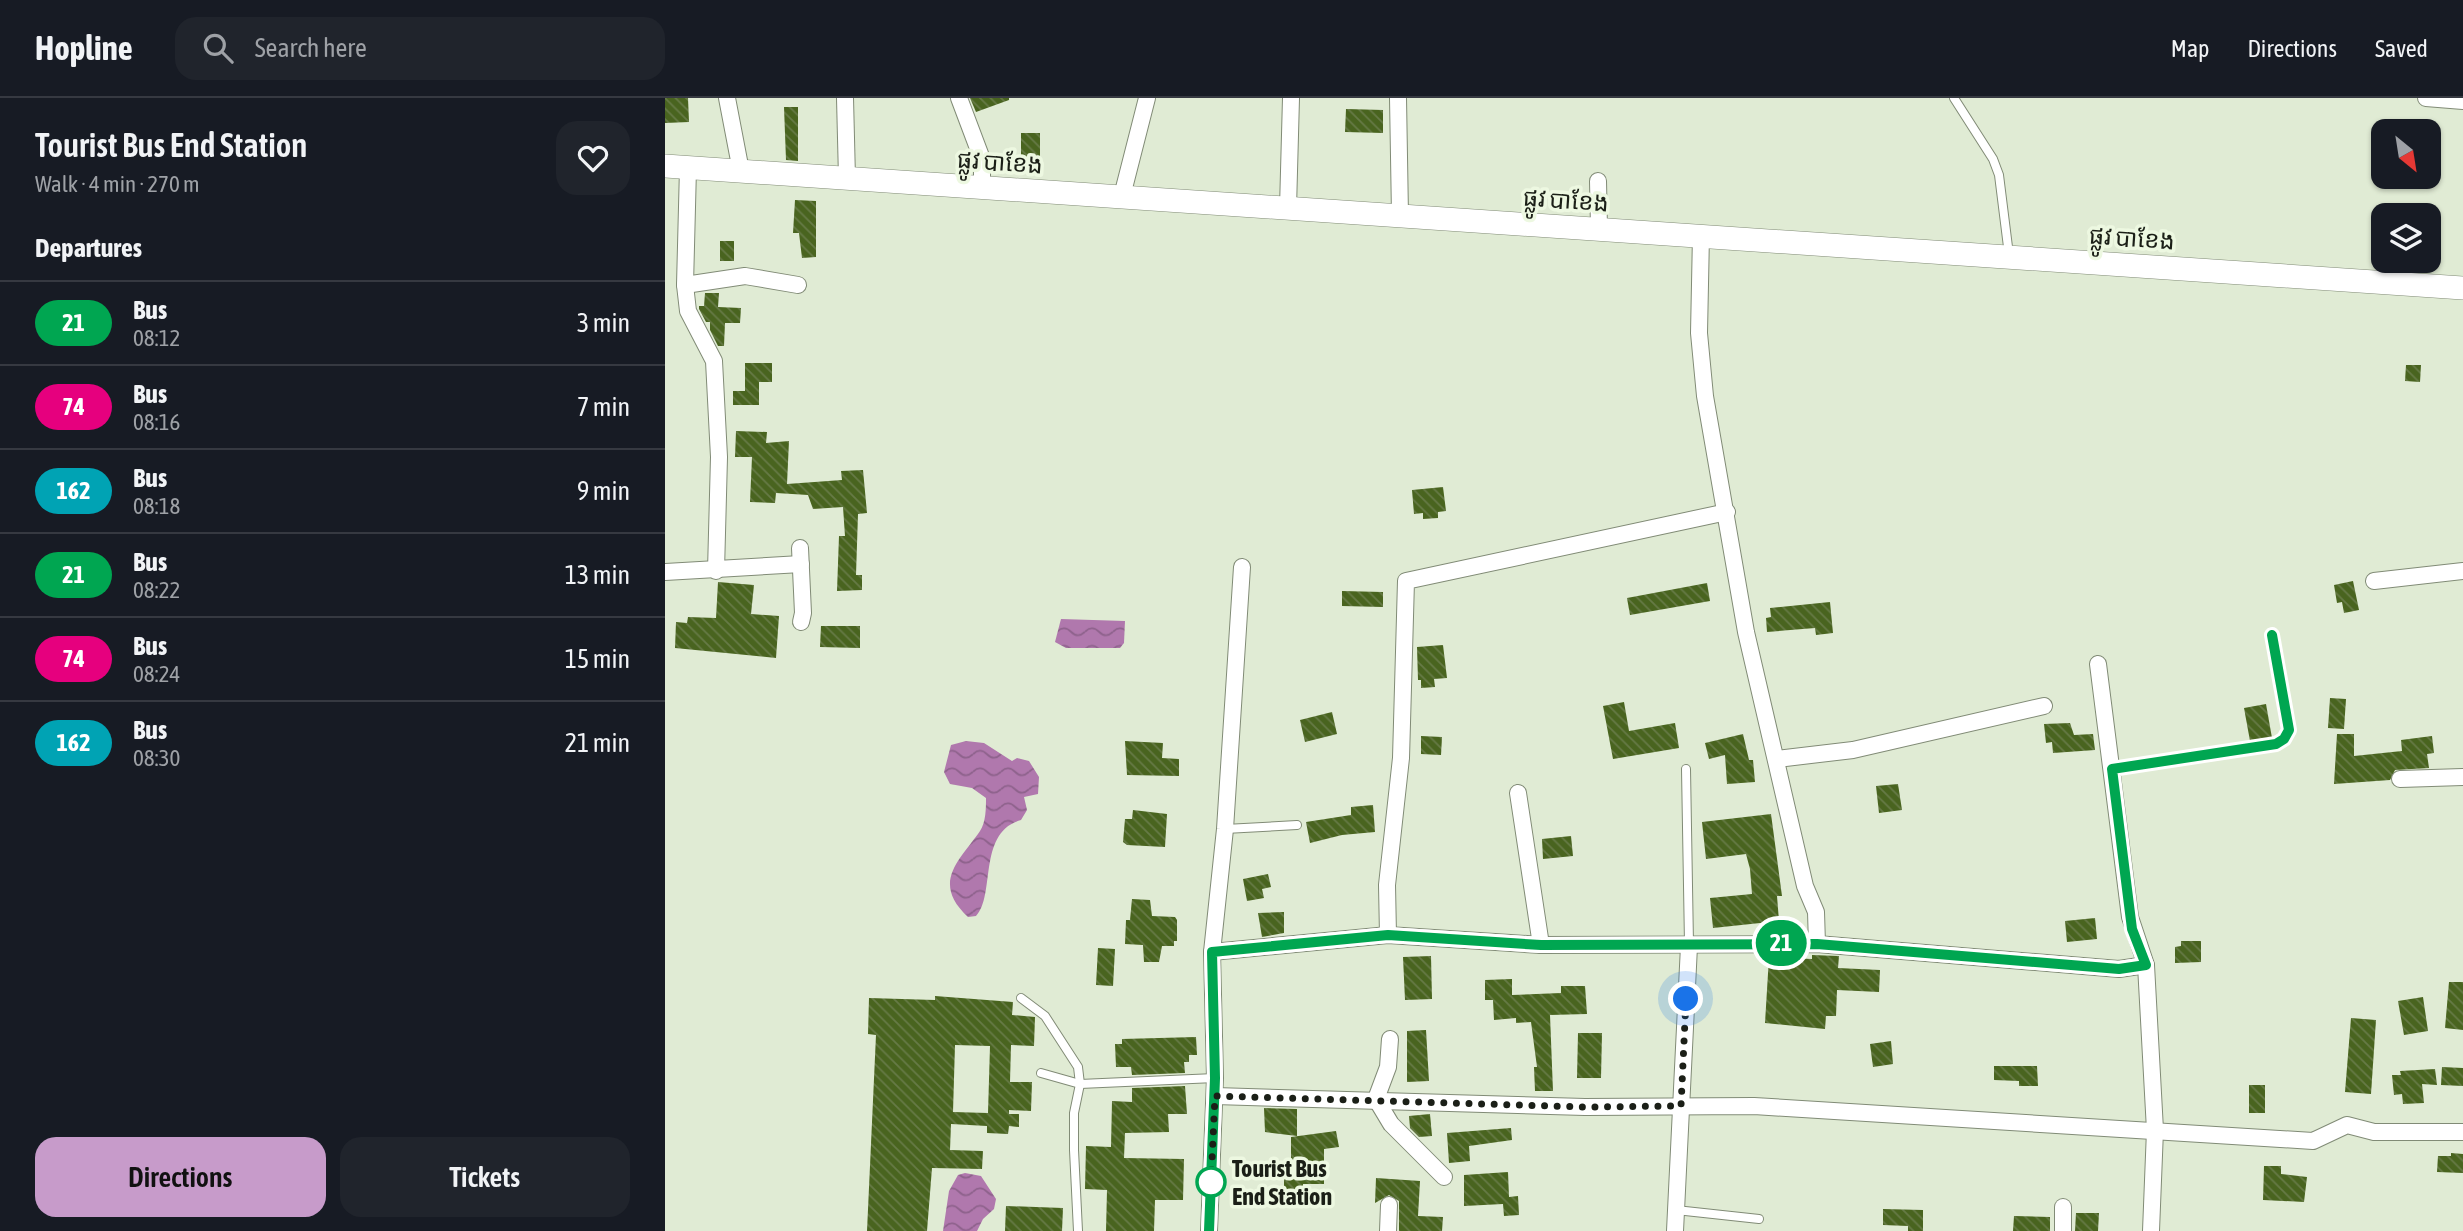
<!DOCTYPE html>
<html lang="en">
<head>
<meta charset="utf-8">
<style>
  body { margin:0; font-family:"Asap Condensed","Noto Sans Khmer",sans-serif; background:#20242c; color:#f1f3f6; height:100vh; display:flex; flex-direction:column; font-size:26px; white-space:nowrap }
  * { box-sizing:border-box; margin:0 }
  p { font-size:23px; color:#9ea1a6 }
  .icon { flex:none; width:38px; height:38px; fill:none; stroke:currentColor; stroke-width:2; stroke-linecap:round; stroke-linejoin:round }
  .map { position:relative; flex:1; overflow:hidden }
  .drawer { display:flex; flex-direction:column; background:#171b24; width:665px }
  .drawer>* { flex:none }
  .badge { padding:0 14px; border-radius:23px; font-size:24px; line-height:46px }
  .needle { width:46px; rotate:150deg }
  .buttons { position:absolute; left:1706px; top:21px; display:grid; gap:14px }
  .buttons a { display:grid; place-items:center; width:70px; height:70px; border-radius:14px; background:#171b24; box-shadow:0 2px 5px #0004; font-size:35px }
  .you { position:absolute; width:35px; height:35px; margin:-18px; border:5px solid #fff; border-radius:50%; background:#1a73e8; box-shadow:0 0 0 10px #1a73e833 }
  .map>.badge { position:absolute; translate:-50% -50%; box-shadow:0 0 0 4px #fff }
  h2 { padding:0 35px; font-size:26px; line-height:63px }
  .round { display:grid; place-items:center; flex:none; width:74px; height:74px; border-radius:21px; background:#20242c }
  .summary { display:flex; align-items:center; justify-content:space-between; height:119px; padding:0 35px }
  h1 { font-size:33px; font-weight:600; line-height:52px }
  .cta { display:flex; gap:14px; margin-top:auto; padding:14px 35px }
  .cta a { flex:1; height:80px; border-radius:21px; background:#c79bca; color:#111; font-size:28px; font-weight:600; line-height:80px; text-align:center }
  .cta a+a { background:#20242c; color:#f1f3f6 }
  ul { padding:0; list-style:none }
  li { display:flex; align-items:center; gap:21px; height:84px; padding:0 35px; border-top:2px solid #363941 }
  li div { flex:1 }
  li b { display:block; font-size:26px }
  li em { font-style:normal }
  li .badge { min-width:77px; font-weight:700; text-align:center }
  header { display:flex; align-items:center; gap:42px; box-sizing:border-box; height:98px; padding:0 35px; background:#171b24; border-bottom:2px solid #363941 }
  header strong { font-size:33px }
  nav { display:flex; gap:38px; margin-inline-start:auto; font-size:24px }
  .search { width:490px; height:63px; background:#20242c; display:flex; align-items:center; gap:18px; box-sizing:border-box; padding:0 24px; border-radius:21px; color:#9ea1a6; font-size:26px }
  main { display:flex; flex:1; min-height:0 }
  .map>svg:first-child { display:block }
</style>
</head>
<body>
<header>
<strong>Hopline</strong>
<div class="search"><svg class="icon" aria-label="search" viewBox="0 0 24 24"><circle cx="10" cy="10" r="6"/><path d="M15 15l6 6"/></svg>Search here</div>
<nav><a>Map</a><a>Directions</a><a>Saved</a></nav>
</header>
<main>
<section class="drawer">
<div class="summary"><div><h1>Tourist Bus End Station</h1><p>Walk · 4 min · 270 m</p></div><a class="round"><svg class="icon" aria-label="heart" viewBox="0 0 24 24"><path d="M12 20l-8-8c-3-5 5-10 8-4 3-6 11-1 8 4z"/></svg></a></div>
<h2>Departures</h2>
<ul>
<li><span class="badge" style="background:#00a651;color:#fff">21</span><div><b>Bus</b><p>08:12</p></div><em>3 min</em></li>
<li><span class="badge" style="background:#e6007e;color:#fff">74</span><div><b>Bus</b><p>08:16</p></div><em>7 min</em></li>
<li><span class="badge" style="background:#00a3b4;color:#fff">162</span><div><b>Bus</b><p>08:18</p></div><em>9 min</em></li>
<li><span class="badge" style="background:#00a651;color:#fff">21</span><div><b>Bus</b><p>08:22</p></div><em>13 min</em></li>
<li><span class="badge" style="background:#e6007e;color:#fff">74</span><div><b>Bus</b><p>08:24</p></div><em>15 min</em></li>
<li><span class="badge" style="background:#00a3b4;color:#fff">162</span><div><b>Bus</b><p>08:30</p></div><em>21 min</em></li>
</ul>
<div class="cta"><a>Directions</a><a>Tickets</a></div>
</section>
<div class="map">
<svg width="1798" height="1133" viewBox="0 0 1798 1133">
  <defs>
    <pattern id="water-waves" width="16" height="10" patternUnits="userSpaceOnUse" patternTransform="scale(1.75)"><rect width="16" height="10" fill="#b078ad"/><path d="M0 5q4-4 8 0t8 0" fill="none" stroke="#8e628c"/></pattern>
    <pattern id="building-back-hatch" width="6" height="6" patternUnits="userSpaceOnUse" patternTransform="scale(1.75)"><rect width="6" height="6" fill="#49641f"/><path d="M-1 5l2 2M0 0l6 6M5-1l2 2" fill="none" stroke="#667a46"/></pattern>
  </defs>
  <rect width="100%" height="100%" fill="#e0ebd4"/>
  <!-- water -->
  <g fill="url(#water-waves)">
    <polygon points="396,521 460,523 459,545 455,550 401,550 390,544"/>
    <path d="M301 643 319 645 347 663 352 660 364 663 374 679 373 696 359 699 362 712 356 722C312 734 331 797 311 818L303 819C265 784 296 761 315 733 321 724 321 710 321 700L307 690 285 686 279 674 286 647Z"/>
    <polygon points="300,1075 316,1078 331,1101 329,1111 318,1121 312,1133 278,1133 284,1093 293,1077"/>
  </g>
  <!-- building -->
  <g fill="url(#building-back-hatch)" fill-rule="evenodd">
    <polygon points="0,0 23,0 24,24 0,25"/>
    <polygon points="305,0 344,0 344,2 311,14"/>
    <polygon points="119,9 133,9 133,63 121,62"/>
    <polygon points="681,11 718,12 718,35 680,34"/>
    <rect x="356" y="35" width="19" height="24"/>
    <polygon points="130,102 151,103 151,159 137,160 134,135 128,135"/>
    <rect x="55" y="143" width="14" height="20"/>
    <polygon points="40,195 54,195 53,209 76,210 75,225 60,225 59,248 53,248 45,232 45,224 41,224 34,211 34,208 39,208"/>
    <polygon points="80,265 107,265 107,284 94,284 94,307 68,307 68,293 80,293"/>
    <polygon points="1741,267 1756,267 1755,284 1740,283"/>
    <polygon points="71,333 102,334 101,345 124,343 122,386 177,382 176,373 198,372 202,415 193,416 191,477 197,477 197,492 172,493 174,438 180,438 178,409 148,411 143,397 111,395 110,405 85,404 87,359 70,359"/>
    <polygon points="778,389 781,413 773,414 773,420 758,421 758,415 749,416 747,392"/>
    <polygon points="1688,483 1694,512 1679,515 1677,504 1672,505 1669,487"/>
    <polygon points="53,484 89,487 86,516 114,518 111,560 10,550 11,524 22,525 23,519 51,520"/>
    <polygon points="1042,485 1045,503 965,517 962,500"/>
    <polygon points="677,493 718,494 718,509 677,508"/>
    <polygon points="1165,504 1168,535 1151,537 1150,530 1102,534 1101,520 1106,519 1105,510"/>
    <polygon points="156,528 195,528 195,550 155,549"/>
    <polygon points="778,547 782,580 769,581 770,589 756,590 756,582 753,582 752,549"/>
    <polygon points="1665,600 1681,601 1679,631 1663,630"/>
    <polygon points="959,604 964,633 1010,625 1014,650 948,661 938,608"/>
    <polygon points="1601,606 1607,640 1585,643 1579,610"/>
    <polygon points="667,614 672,636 640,644 635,622"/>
    <polygon points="1405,625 1409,637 1428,636 1430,652 1388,655 1387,644 1381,645 1379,626"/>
    <polygon points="1078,636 1084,662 1088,662 1090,684 1062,686 1060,657 1044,661 1040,645"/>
    <polygon points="1672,636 1689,636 1689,658 1737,653 1736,642 1767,638 1769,655 1762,656 1764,670 1730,672 1725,682 1669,686"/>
    <polygon points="756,638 777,639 776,657 756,656"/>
    <polygon points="460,643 498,645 497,660 514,661 514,678 462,677"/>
    <polygon points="1233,686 1237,712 1214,715 1211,688"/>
    <polygon points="708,707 710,734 677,737 645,745 641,724 686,717 686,709"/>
    <polygon points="468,712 502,716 500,749 462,747 458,744 460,721 467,721"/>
    <polygon points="1106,716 1117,798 1112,798 1114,823 1048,830 1045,800 1087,796 1085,771 1081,756 1041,761 1037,724"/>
    <polygon points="906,738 908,758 878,761 877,741"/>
    <polygon points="603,776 606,789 597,791 599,800 582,803 578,781"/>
    <polygon points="467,801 485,802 487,818 510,819 512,822 512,843 509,843 509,848 497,848 494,864 479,864 478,847 460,846 461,822 465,822"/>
    <polygon points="619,814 619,835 597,839 593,815"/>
    <polygon points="1430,820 1432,841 1402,844 1400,823"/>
    <polygon points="1516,843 1536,843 1536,864 1510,865 1510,849 1516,848"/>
    <polygon points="433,850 450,851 448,888 431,887"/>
    <polygon points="1147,857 1174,858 1173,870 1215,872 1214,894 1172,892 1171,918 1161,918 1160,931 1100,925 1104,859 1147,861"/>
    <polygon points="766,858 767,901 740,902 738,859"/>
    <polygon points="847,881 847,897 896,895 896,888 920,888 922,916 885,917 888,993 870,993 869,969 872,969 866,924 851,925 851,920 829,922 828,902 820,902 820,882"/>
    <polygon points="1784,884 1798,884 1798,932 1780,930"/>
    <path d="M270 898 348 904 347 917 370 919 369 948 346 947 345 984H367L366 1013 344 1012V1016H354V1029L344 1028 343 1036 322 1035V1028L286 1026 285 1052 318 1053 317 1071 267 1070 262 1133H202L211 937 203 936 204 900 270 902ZM290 947 325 948 323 1015 288 1014Z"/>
    <polygon points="1758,899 1763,933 1739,937 1733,903"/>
    <polygon points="1686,920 1711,922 1706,996 1680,994"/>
    <polygon points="761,932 764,983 742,984 742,933"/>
    <polygon points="913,935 937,935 936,980 912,980"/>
    <polygon points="531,939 532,957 524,957 524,964 519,964 520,975 467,977 466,969 451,969 450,946 457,946 457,941"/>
    <polygon points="1226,943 1228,966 1208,969 1205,946"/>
    <polygon points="1329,968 1372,968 1373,988 1354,988 1354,983 1329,982"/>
    <polygon points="1777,969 1798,970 1798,988 1776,987"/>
    <polygon points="1770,971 1772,987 1757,986 1759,1005 1738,1006 1737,996 1729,997 1727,977 1736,977 1735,973"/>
    <rect x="1584" y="987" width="16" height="28"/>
    <polygon points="520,988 522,1016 503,1016 504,1034 460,1035 459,1060 519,1061 518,1102 490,1102 489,1133 441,1133 442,1092 420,1091 421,1048 446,1049 447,1003 467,1004 467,990"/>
    <polygon points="599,1010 632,1011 632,1038 600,1034"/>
    <polygon points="765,1016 767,1038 754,1039 745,1030 744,1018"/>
    <polygon points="846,1030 847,1042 804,1048 805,1063 784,1065 782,1035"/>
    <polygon points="671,1033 674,1049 659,1051 659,1086 638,1086 638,1092 619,1092 619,1077 626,1077 626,1039"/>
    <polygon points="1786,1055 1798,1056 1798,1075 1772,1074 1773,1058 1786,1058"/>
    <polygon points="1599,1068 1616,1068 1616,1076 1642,1079 1639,1104 1598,1102"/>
    <polygon points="843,1074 844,1099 853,1098 854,1117 839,1118 838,1106 799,1108 799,1077"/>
    <polygon points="711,1080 755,1083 753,1118 778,1119 777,1133 734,1133 734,1103 724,1097 710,1105"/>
    <polygon points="341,1108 398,1110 397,1133 340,1133"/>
    <polygon points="1218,1111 1258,1112 1258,1133 1243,1133 1243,1128 1218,1127"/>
    <polygon points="1411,1115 1434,1115 1433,1133 1410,1133"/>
    <polygon points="1349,1118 1385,1119 1385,1133 1348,1133"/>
  </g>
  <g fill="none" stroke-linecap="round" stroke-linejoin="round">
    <!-- lane casing -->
    <g stroke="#818b76" stroke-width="10">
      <g id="lane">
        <polyline points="1289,0 1328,61 1334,77 1344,157"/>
        <polyline points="1021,671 1024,846"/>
        <polyline points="1447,671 1611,646 1619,641 1624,632 1607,537"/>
        <polyline points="560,731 632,727"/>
        <polyline points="356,900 380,918 413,969 415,986 409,1015 409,1052 413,1133"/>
        <polyline points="376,975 415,986 550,980"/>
        <polyline points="1011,1112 1094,1121"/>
      </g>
    </g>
    <!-- street casing -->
    <g stroke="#818b76" stroke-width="18">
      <g id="street">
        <polyline points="62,0 76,73"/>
        <polyline points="180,0 182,80"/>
        <polyline points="294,0 317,61 317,89"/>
        <polyline points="733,0 735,117"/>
        <polyline points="1761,0 1798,3"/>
        <polyline points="23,70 20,187 23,213 49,263 54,359 51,473"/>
        <polyline points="933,83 934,130"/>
        <polyline points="457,98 482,0"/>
        <polyline points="623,110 626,0"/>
        <polyline points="1036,137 1034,235 1040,298 1081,534 1140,788 1151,814 1152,846"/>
        <polyline points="20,187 80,178 133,187"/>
        <polyline points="135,450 138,515 136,524"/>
        <polyline points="0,474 136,466"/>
        <polyline points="1709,483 1798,473"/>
        <polyline points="1433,566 1465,819 1481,867 1490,1032 1486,1133"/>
        <polyline points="1112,661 1188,652 1379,608"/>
        <polyline points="1735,681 1798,679"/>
        <polyline points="853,695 876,847"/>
        <polyline points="723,837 722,787 736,660 741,483 1062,414"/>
        <polyline points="547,854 723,837 876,847 1152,846 1454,871 1481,867"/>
        <polyline points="725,941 723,969 711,1001 726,1026 779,1079"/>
        <polyline points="550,998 920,1009 1089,1008 1648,1043 1682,1027 1709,1034 1798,1034"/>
        <polyline points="1398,1109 1398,1133"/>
        <polyline points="544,1133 550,980 547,854 560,731 577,469"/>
        <polyline points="723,1133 724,1107"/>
        <polyline points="1010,1133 1024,848"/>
      </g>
    </g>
    <!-- secondary casing -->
    <g stroke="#818b76" stroke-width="24">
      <polyline id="secondary" points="0,68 1798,190"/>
    </g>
    <!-- lane -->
    <use href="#lane" stroke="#fff" stroke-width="8"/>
    <!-- street -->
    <use href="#street" stroke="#fff" stroke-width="16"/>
    <!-- secondary -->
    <use href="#secondary" stroke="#fff" stroke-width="23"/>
  </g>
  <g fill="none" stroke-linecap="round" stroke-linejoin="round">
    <!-- line casing -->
    <g stroke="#fff" stroke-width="16">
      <polyline id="line" points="544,1133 550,980 547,854 723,837 876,847 1152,846 1454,871 1481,867 1467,831 1447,671 1611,646 1619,641 1624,632 1607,537"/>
    </g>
    <!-- line -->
    <use href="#line" stroke="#00a651" stroke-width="10"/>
    <!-- walk -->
    <polyline stroke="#1b1f17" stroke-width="7" stroke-dasharray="0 12.6" points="546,1084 550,998 920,1009 1016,1008 1021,901"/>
  </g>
  <!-- markers -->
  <circle fill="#fff" stroke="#00a651" stroke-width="3.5" cx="546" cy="1084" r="14"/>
  <g text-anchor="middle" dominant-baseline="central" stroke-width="7" stroke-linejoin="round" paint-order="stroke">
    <!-- street labels -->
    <g font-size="24" fill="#1b1f17" stroke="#edf8e1">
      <text transform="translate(335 64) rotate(4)">ផ្លូវ បាខែង</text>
      <text transform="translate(901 102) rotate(4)">ផ្លូវ បាខែង</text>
      <text transform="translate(1467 140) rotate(4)">ផ្លូវ បាខែង</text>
    </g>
    <!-- stop labels -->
    <g font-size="24" font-weight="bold" fill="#1b1f17" stroke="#edf8e1" text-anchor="start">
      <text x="567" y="1070">Tourist Bus<tspan x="567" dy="28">End Station</tspan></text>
    </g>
  </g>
</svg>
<div class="buttons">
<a><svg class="needle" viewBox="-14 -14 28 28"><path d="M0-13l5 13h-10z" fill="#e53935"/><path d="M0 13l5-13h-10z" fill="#9ea1a6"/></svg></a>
<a><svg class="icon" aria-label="layers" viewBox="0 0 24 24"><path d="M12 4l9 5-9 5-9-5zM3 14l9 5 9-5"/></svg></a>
</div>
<div class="you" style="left:1021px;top:901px"></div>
<b class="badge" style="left:1116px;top:845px;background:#00a651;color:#fff">21</b>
</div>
</main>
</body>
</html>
